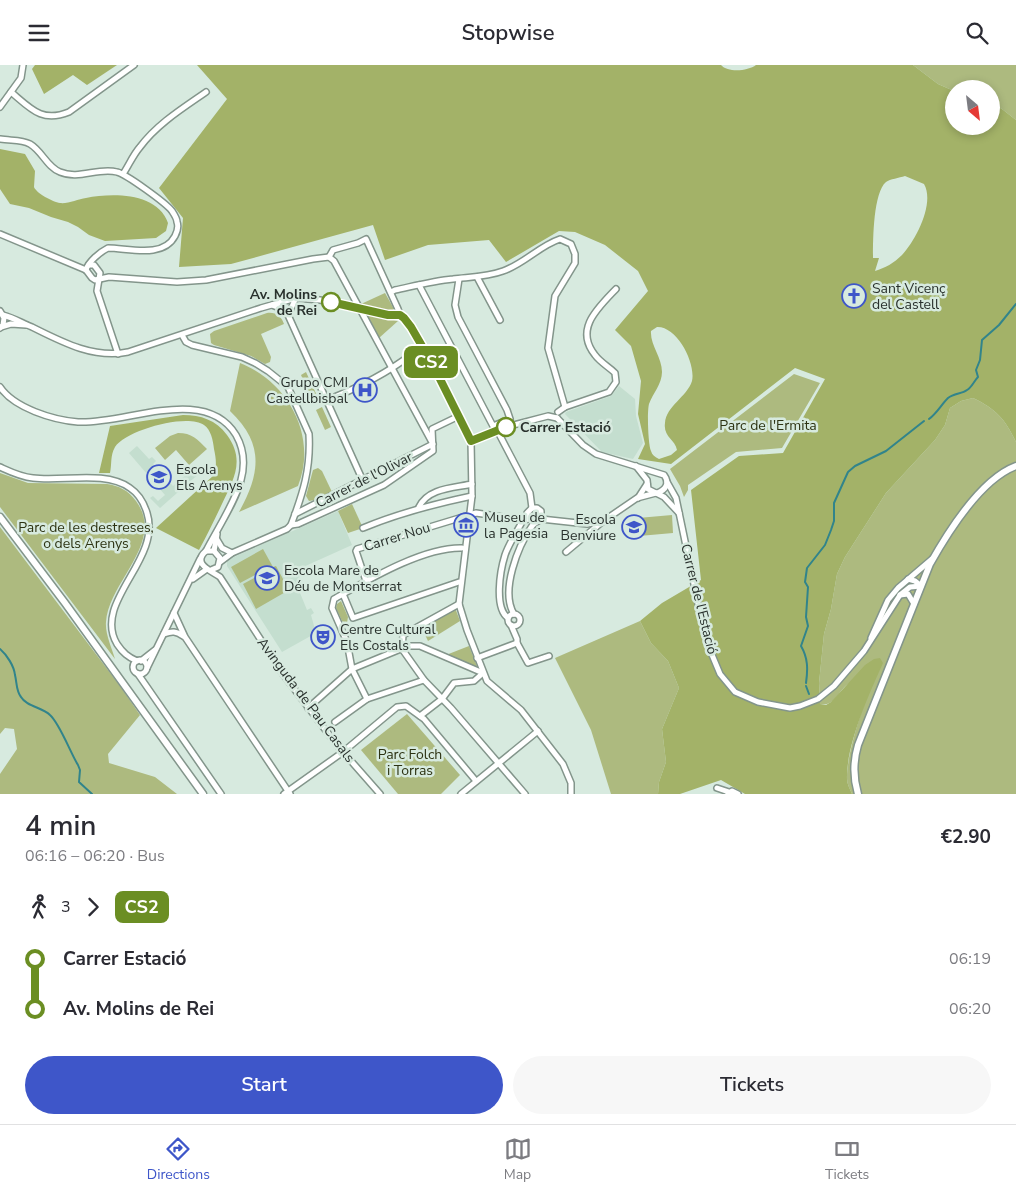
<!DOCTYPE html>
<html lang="en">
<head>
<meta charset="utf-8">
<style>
  body { margin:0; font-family:"Nunito Sans",sans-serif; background:#f7f7f7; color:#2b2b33; height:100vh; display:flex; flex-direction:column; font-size:19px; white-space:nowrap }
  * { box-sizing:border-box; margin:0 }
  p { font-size:16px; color:#7c7c81 }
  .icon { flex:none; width:28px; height:28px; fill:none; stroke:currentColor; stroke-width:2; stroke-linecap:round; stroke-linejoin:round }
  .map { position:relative; height:729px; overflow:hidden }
  .panel { display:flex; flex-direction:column; background:#fff; flex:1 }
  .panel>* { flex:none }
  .badge { padding:0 10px; border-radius:8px; font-size:18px; line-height:32px }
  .needle { width:32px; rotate:152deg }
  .buttons { position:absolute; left:945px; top:15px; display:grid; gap:10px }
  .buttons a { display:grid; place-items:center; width:55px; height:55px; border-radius:50%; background:#fff; box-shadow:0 2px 8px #0003; font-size:25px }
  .map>.badge { position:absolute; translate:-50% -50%; box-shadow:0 0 0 2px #fff }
  .legs { display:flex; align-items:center; gap:8px; height:55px; padding:0 25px; font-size:16px }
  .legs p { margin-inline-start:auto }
  .overview { display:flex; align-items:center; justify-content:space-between; height:85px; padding:0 25px }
  h1 { font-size:28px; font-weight:600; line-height:38px }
  .primary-button { display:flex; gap:10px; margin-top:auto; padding:10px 25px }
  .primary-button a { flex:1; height:58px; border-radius:30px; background:#3e56c9; color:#fff; font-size:20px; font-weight:600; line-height:58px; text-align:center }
  .primary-button a+a { background:#f7f7f7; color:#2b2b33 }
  ul { padding:0 25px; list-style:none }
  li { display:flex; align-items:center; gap:18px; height:50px; font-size:19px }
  li i { display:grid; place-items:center; width:8px; height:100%; margin:0 6px; background:currentColor }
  li i::after { content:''; width:12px; height:12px; margin:-6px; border:4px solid; border-radius:50%; background:#fff }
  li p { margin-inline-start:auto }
  li:first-child i { background:linear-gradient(#0000 50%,currentColor 0) }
  li:last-child i { background:linear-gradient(currentColor 50%,#0000 0) }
  header { display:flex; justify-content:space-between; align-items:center; height:65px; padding:0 25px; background:#fff; font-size:22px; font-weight:600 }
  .tab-bar { display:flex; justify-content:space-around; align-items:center; height:70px; border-top:1px solid #e1e1e2; background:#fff; font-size:14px; color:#7c7c81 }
  .tab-bar a { display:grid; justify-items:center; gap:2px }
  .tab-bar .on { color:#3e56c9 }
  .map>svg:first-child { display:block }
</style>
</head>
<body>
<header><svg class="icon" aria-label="menu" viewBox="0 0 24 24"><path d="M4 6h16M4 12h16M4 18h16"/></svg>Stopwise<svg class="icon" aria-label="search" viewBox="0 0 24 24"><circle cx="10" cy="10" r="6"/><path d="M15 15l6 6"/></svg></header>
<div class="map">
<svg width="1016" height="729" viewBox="0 0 1016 729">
  <rect width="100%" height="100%" fill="#d7eadf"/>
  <!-- built -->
  <g fill="#c4decf">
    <polygon points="619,321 635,334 636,351 643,378 633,394 602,387 565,349 566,347 611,331"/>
    <polygon points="137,381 149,394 152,392 156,396 153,399 161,408 165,406 169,410 166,413 173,421 197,400 202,406 160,443 150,433 153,431 158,436 165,430 129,388"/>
    <polygon points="338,446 352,480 301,503 298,523 307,545 311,543 314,548 311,550 316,568 282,587 227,501 227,495"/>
  </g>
  <!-- green -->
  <g fill="#adba7f">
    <polygon points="913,0 1016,0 1016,55 1002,44 991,38 991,24 954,24 954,26 938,19"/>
    <polygon points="385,228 394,244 391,247 363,241 361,239"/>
    <path d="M267 248C276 247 281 251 284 259L261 269 271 292 270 297 265 299 251 291 214 280 211 278 210 269 214 266Z"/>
    <polygon points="370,249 398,256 379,273 368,252 368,250"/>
    <path d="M240 298C288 317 318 371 298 421L239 447C260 409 265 379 230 346Z"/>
    <polygon points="306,307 320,337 314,340 301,310"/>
    <polygon points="794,309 820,318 782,383 736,387 688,420 688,425 684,432 680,421 670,404"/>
    <path d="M973 333C996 344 1005 354 1016 377V729H852C850 724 847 719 847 714 846 688 867 626 880 603 870 608 857 613 848 619 838 626 835 642 820 639L819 618 824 569 831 544 837 509 845 492 886 428 935 375 945 360 950 343 961 336Z"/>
    <polygon points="322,342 331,362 325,365 316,345"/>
    <path d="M178 368C192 368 197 374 207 384L189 400 176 385 165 395 155 383 170 371Z"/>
    <polygon points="318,403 322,406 332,427 315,435 309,436 306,431 313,405"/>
    <path d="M0 408 28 418 107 419C119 421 128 425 136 436 166 477 109 516 106 557 105 569 112 583 115 594L0 442Z"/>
    <polygon points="352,439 363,463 348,468 338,446"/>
    <polygon points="672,450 673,468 639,471 638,453"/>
    <polygon points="0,462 120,621 140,650 108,689 109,698 155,712 177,729 0,729 0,709 17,684 14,664 5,663 0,669"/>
    <polygon points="263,484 273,502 276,501 289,525 256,544 243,519 271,504 270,502 240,518 231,502"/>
    <polygon points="341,536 348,552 347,558 342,556 336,543 337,539"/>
    <polygon points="454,540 460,556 428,576 420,559"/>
    <polygon points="640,556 651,578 668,596 679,623 662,664 666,697 659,717 658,729 611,729 591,665 555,593"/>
    <polygon points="469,581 477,601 475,603 446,590"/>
    <polygon points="407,649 460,710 441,729 398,729 361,685"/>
  </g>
  <!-- forest -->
  <g fill="#a3b268" fill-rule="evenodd">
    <polygon points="35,0 117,0 87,20 73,10 44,29 32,4"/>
    <path d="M197 0H721C728 8 748 6 756 0H913L938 19 954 26V61H991V38L1002 44 1016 55V377C1005 354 996 344 973 333L961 336 950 343 945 360 935 375 886 428 845 492 837 509 831 544 824 569 819 618 820 639 826 640 831 637 865 600 874 594 880 593 883 598C869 629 846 680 847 714 847 719 850 724 852 729H745L721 715 680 729H658L659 717 666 697 662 664 679 623 668 596 651 578 640 556 662 538 701 515 691 425 739 391 783 388 825 314 795 303 671 399 638 394 645 379 638 349 641 316 631 281 615 265 648 226 638 206 605 180 575 167 559 166 506 197 489 175 428 180 385 195 373 160 231 199 179 202 183 153 159 123 227 34ZM905 111 924 119C935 138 916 175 902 190 894 198 885 203 875 206L879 193H873C873 176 873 128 886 117 890 114 899 113 905 111ZM657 262C677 261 696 298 692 316 687 332 666 341 665 358 663 372 675 374 677 385L671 390 659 394C655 392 652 390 651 386 648 379 647 346 649 339 653 328 662 319 662 307 662 292 650 280 651 266Z"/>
    <path d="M0 84 25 89 35 106 34 122C36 128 53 137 60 138 68 139 78 134 86 133 112 128 157 127 168 158L166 166 156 173 105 176 89 170 78 162 68 157 51 152 29 143 10 139 0 124Z"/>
    <path d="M183 350C201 350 216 355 227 370 246 396 233 415 221 441 214 456 207 470 199 485L156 463 214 410C217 401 216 393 214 384 213 375 211 365 204 360 187 348 126 365 115 382 110 391 112 399 110 408H99L110 361Z"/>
  </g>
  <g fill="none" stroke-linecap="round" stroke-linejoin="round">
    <!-- stream -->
    <g stroke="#31848b" stroke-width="2">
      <path d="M929 354C937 348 941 340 948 333 954 328 962 329 967 325 972 322 974 316 978 312L976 305 980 295 982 275 999 260 1016 239"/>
      <path d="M0 584C7 590 14 601 15 610 17 618 16 626 21 632 27 642 42 642 50 650 60 659 70 687 78 700L80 705 79 717 92 729"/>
      <path d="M806 618C808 604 808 593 801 581L808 561 806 552 808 522 805 517 807 503 825 480 831 465 834 456V438L848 407 855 401 886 386 924 356"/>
      <polyline points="806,621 809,629"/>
    </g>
    <!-- minor casing -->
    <g stroke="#83958b" stroke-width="8">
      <g id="minor">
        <path d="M11 27C31 44 42 58 69 47L134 0"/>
        <polyline points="0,42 21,13 23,0"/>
        <path d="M0 74C10 76 21 74 30 79 42 86 47 102 60 107 79 115 98 102 117 107 126 109 166 138 172 146 174 149 177 154 177 157 179 162 177 167 175 171 163 194 128 183 108 183 100 187 88 197 86 205"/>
        <path d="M123 109C129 100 133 90 140 82 157 59 183 43 206 27"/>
        <polyline points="0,169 86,205"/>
        <polyline points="329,192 333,185 358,178 366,174 398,244 400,250"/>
        <polyline points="89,200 94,200 100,208 97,226 118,289"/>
        <polyline points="86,205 92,213 95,215 109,212 177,217 206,215 313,194 329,192 334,196 433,379 295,449"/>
        <polyline points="477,212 500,255"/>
        <polyline points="419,220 493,361 510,354 507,345 458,252 455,240 459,214"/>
        <path d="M391 227 395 225C414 221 433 216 453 214 469 212 487 212 503 206 524 199 539 181 560 174L571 179 575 189V198L555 231 548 283 565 342"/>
        <polyline points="272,240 282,244 288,250 363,416"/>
        <polyline points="0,246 4,253 3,260 0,263"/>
        <path d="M3 250C14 253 22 258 32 262 62 277 94 294 128 287L261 243 296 233 320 235 388 249 400 250 404 253 411 262 433 300 471 376 472 431 459 539 467 565 487 616 521 645 563 699 571 718V729"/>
        <polyline points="288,250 296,233"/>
        <polyline points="1,262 11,259 26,260"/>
        <path d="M182 270 186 277 192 280 242 292 255 298 268 306 288 322 309 369C311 404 303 428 291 460"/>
        <path d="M0 322C14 343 53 355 78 357 125 360 205 319 236 370 244 384 245 400 241 415 236 436 216 466 206 486 191 499 212 506 220 512L283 609 337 680 380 729"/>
        <path d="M327 335C358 323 386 309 412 289"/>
        <path d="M558 347 565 342 609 327 616 317 615 308C609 302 600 297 595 290 574 264 598 243 616 224"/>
        <path d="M557 353 583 380 596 389 664 410C670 418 666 425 657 428"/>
        <polyline points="497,365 530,428 532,443"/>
        <polyline points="471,376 506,362 548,351 557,353"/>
        <polyline points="636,401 647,415 648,424 664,432 679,448"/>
        <path d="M0 402C11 407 21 412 33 413 62 417 105 405 130 423 139 429 144 438 147 448 162 495 92 537 117 579 123 588 128 592 137 596"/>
        <polyline points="667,417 676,433 700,548 710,585 720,609 735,627 758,637 790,643 800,641 818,634 834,621 864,586 900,530 910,522 921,521"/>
        <polyline points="638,433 647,419"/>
        <path d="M419 442C428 423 453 423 472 419"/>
        <polyline points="532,443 537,443 541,446 541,454"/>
        <polyline points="528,454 527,448 532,443"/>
        <polyline points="541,454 587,459 602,457 637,433 656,428"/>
        <path d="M363 463C399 448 434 439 472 431"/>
        <polyline points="216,473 222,483 232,488"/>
        <polyline points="206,486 214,486 220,493 218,502 211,505"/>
        <polyline points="214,486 217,469"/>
        <polyline points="566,487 602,457"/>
        <polyline points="220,497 232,488 287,464 291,460 298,459 384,420 433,386 432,364 459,351"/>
        <polyline points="193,514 207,504"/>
        <polyline points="908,514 915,516 921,521"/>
        <polyline points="366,516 356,486 357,484 476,448 523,455 528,454"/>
        <polyline points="343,529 353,553 459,517"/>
        <polyline points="900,530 908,529 914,539"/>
        <polyline points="174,548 185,572 290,729"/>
        <path d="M514 549C500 526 518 481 532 461 534 458 538 457 541 454"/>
        <circle cx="514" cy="555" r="6"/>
        <path d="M508 553C494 543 500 506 505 490 509 478 517 467 523 455"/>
        <polyline points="511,560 517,574 517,578 528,598 549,591"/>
        <path d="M164 569C172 566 176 566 183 571"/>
        <polyline points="871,573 888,535 898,523 932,494"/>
        <polyline points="402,584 424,615 451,643 525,729"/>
        <polyline points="402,584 403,570 459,539"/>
        <polyline points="477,593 517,578"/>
        <circle cx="140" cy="602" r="7"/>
        <polyline points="141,596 155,585"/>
        <polyline points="147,603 200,494"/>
        <polyline points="138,609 221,729"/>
        <path d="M367 634 352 604 347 577 332 543 334 534C368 515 423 482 462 483"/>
        <polyline points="308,643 352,604 408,581 420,581 483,608"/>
        <polyline points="420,651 442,634 454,618 474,616 483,608"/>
        <polyline points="335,657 367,634 424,615"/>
        <polyline points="717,723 729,727"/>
        <polyline points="284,729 343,687 397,642 406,641 424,654 476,716"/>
        <polyline points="461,729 538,666"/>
        <polyline points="728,729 732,726 738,729"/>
      </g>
    </g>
    <!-- tertiary casing -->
    <g stroke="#83958b" stroke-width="9">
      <g id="tertiary">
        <polyline points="0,452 65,538 203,729"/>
        <path d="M858 729C853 712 853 697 858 680L930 499C948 467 981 414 1016 401"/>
      </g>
    </g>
    <!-- minor -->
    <use href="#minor" stroke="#fff" stroke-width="5"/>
    <!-- tertiary -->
    <use href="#tertiary" stroke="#fff" stroke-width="6"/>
  </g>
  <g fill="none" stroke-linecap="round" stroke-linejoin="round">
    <!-- line-1 casing -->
    <g stroke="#fff" stroke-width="11">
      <polyline id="line-1" points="331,237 388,250 400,250 404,253 411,262 433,300 471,376 506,362"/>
    </g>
    <!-- line-1 -->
    <use href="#line-1" stroke="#6b8e23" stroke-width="8"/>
  </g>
  <!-- icons -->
  <defs>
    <g id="church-ring" transform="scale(1.25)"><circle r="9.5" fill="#d7eadf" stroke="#3e56c9" stroke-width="1.5"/><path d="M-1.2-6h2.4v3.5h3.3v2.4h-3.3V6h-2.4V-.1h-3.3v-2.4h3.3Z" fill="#3e56c9"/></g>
    <g id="hospital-ring" transform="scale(1.25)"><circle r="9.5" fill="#d7eadf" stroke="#3e56c9" stroke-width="1.5"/><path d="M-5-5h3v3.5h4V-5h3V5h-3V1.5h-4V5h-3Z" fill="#3e56c9"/></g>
    <g id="school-ring" transform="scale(1.25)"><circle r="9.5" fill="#d7eadf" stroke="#3e56c9" stroke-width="1.5"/><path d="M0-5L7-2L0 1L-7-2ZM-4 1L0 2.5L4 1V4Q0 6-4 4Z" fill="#3e56c9"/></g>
    <g id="museum-ring" transform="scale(1.25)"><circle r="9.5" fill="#d7eadf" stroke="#3e56c9" stroke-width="1.5"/><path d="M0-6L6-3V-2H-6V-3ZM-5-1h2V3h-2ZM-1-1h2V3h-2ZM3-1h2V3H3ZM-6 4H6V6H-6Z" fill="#3e56c9"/></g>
    <g id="theatre-ring" transform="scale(1.25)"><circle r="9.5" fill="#d7eadf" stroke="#3e56c9" stroke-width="1.5"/><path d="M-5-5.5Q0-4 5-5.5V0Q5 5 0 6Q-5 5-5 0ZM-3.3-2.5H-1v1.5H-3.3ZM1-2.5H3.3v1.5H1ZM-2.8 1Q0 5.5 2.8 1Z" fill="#3e56c9"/></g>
  </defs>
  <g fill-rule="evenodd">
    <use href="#church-ring" x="854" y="231"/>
    <use href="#hospital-ring" x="365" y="325"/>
    <use href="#school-ring" x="159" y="412"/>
    <use href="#museum-ring" x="466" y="460"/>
    <use href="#school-ring" x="634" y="462"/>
    <use href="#school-ring" x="267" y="513"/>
    <use href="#theatre-ring" x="323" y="572"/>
  </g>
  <!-- markers -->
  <g fill="#fff" stroke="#6b8e23" stroke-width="2.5">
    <circle cx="331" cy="237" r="9"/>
    <circle cx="506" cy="362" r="9"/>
  </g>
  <g text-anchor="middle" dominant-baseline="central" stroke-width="5" stroke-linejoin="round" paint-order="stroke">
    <!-- poi labels -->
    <g font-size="14" fill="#29312d" stroke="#d7eadf" text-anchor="start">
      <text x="872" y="223">Sant Vicenç<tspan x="872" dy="16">del Castell</tspan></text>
      <text x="348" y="317" text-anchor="end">Grupo CMI<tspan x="348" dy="16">Castellbisbal</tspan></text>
      <text x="176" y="404">Escola<tspan x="176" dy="16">Els Arenys</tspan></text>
      <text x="484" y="452">Museu de<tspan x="484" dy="16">la Pagesia</tspan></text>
      <text x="616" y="454" text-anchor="end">Escola<tspan x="616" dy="16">Benviure</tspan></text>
      <text x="284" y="505">Escola Mare de<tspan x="284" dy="16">Déu de Montserrat</tspan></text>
      <text x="340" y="564">Centre Cultural<tspan x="340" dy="16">Els Costals</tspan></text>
    </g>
    <!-- stop labels -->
    <g font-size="14" font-weight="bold" fill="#29312d" stroke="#d7eadf" text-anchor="end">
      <text x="317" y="229">Av. Molins<tspan x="317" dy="16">de Rei</tspan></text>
      <text x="520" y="362" text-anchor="start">Carrer Estació</text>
    </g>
    <!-- park labels -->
    <g font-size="14" fill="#2d3313" stroke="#d7eadf">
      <text x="768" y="360">Parc de l'Ermita</text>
      <text x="86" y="462">Parc de les destreses,<tspan x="86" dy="16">o dels Arenys</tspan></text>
      <text x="410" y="689">Parc Folch<tspan x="410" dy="16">i Torras</tspan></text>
    </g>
    <!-- street labels -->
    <g font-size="14" fill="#29312d" stroke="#d7eadf">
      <text transform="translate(364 415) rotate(-27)">Carrer de l'Olivar</text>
      <text transform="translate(397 472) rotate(-17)">Carrer Nou</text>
      <text transform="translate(699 534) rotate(76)">Carrer de l'Estació</text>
      <text transform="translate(306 635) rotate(53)">Avinguda de Pau Casals</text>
    </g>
  </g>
</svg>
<div class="buttons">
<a><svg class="needle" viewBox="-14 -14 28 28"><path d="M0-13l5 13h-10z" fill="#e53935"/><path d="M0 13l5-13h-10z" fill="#7c7c81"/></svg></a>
</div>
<b class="badge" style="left:431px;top:297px;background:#6b8e23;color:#fff">CS2</b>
</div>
<section class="panel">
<div class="overview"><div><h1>4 min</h1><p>06:16 – 06:20 · Bus</p></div><b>€2.90</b></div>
<div class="legs"><svg class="icon" aria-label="walk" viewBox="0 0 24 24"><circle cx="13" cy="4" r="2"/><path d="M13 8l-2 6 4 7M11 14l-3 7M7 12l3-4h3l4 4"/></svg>3<svg class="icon" aria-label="forward" viewBox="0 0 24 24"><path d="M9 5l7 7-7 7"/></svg><b class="badge" style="background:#6b8e23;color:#fff">CS2</b></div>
<ul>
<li><i style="color:#6b8e23"></i><b>Carrer Estació</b><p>06:19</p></li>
<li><i style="color:#6b8e23"></i><b>Av. Molins de Rei</b><p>06:20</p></li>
</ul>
<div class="primary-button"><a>Start</a><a>Tickets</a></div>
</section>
<nav class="tab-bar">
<a class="on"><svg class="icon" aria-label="directions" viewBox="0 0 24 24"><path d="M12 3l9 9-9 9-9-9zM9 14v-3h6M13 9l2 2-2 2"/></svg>Directions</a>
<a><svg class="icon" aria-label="map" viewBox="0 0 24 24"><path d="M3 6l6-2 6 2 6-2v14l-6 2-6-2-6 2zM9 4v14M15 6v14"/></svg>Map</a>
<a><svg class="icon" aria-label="tickets" viewBox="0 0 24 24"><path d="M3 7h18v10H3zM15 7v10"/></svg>Tickets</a>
</nav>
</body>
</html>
